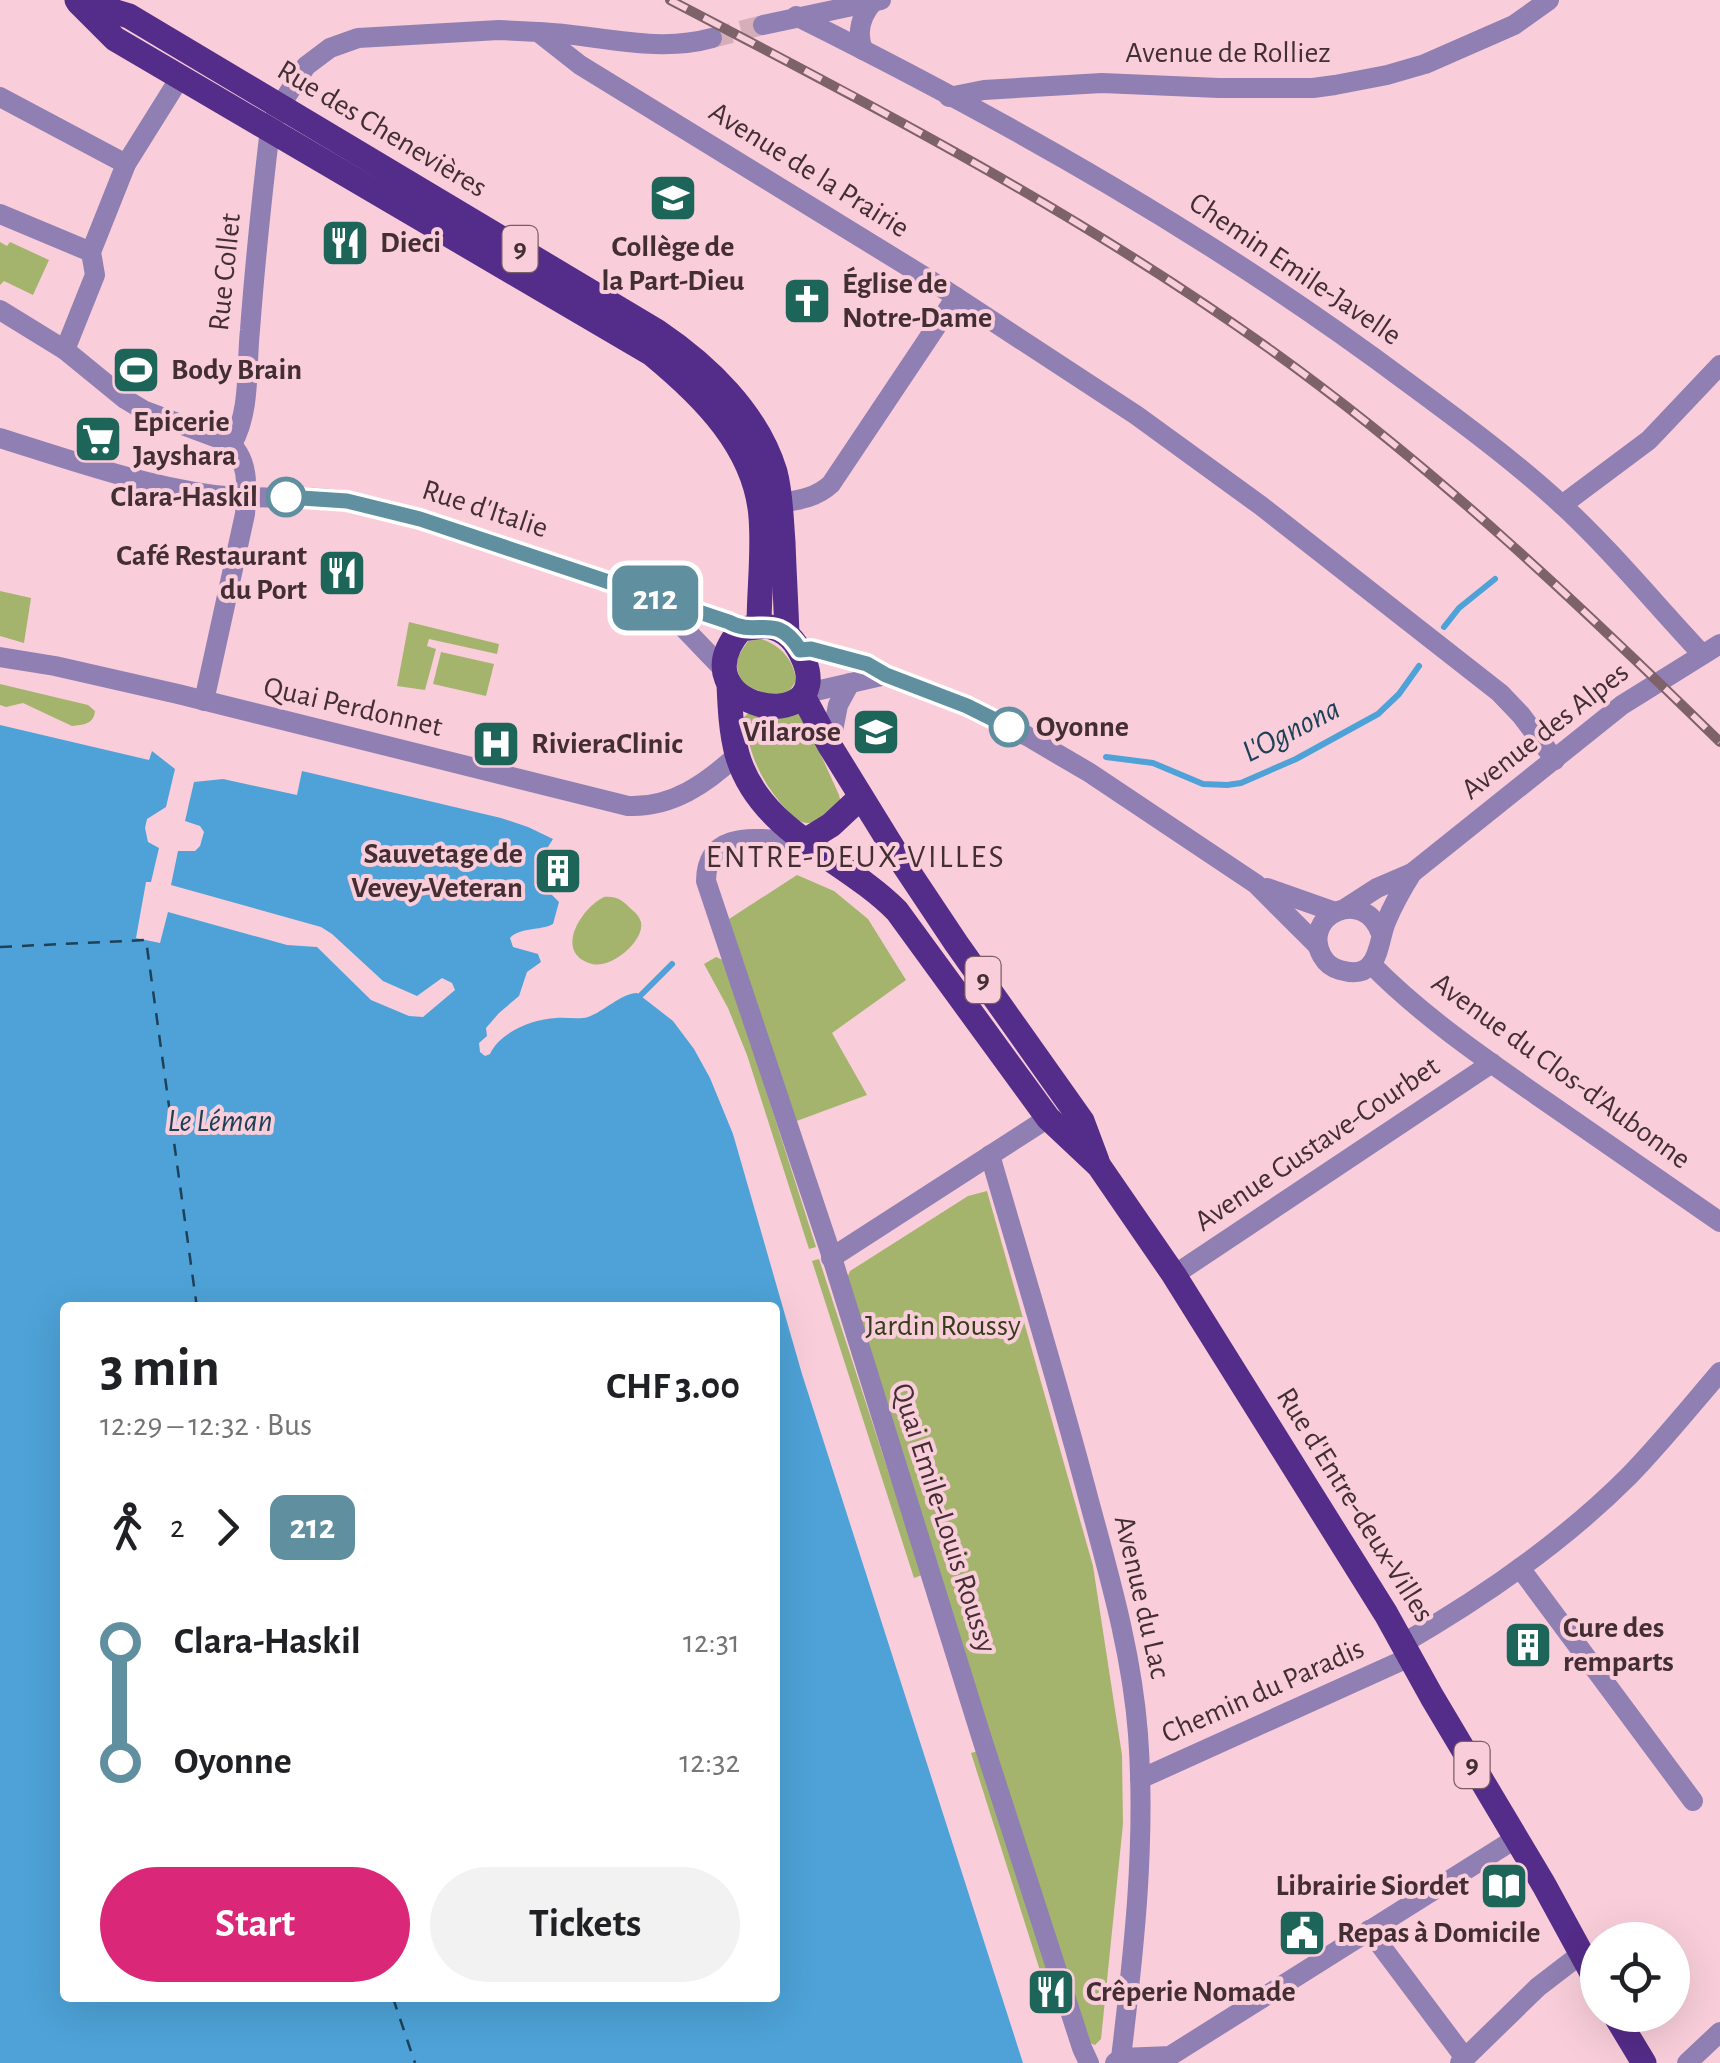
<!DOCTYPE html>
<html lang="en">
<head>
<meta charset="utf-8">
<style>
  body { margin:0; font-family:"Alegreya Sans",sans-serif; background:#f2f2f2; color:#202124; height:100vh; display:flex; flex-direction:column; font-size:38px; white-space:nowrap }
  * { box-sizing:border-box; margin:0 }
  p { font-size:32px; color:#757577 }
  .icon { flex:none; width:55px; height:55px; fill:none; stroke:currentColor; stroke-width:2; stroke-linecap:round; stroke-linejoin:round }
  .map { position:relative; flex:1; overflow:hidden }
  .details { position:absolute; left:60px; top:1302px; width:720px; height:700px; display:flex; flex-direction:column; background:#fff; border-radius:10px; box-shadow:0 10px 40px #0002 }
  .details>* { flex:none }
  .badge { padding:0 20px; border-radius:15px; font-size:35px; line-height:65px }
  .fabs { position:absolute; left:1580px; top:1922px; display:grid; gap:20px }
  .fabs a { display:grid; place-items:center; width:110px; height:110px; border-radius:50%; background:#fff; box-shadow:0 10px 40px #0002; font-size:50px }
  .map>.badge { position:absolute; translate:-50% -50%; box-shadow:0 0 0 5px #fff }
  .legs { display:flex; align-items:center; gap:15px; height:110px; padding:0 40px; font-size:32px }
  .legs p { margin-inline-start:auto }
  .head { display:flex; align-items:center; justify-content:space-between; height:170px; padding:0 40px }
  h1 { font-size:55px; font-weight:700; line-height:75px }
  .button { display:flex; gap:20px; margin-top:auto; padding:20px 40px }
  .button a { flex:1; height:115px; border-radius:60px; background:#db2777; color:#fff; font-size:40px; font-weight:700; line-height:115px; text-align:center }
  .button a+a { background:#f2f2f2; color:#202124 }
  ul { padding:0 40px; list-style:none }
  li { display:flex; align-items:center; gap:35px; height:120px; font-size:38px }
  li i { display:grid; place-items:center; width:15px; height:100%; margin:0 12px; background:currentColor }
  li i::after { content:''; width:25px; height:25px; margin:-12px; border:8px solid; border-radius:50%; background:#fff }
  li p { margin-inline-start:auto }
  li:first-child i { background:linear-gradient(#0000 50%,currentColor 0) }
  li:last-child i { background:linear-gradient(currentColor 50%,#0000 0) }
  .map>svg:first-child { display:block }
</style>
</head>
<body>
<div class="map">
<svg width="1720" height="2063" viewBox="0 0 1720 2063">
  <rect width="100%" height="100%" fill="#f9ceda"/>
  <!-- green -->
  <g fill="#a4b46d">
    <polygon points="0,242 7,246 10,242 49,260 33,295 4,281 0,285"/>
    <polygon points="0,591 31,598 24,643 0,636"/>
    <polygon points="409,622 499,644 497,654 429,639 427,646 436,649 425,690 397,686"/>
    <path d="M761 639C780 645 794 660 796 681L788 693 774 697 742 684C734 662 735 660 748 641Z"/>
    <polygon points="441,652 494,664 486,696 433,684"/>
    <path d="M0 684 88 705 95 711C94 724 83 725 72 726L23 703 6 707 0 705Z"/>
    <path d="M750 712 802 713 839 795 841 804C832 810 818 824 806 823 798 822 792 815 787 810 761 783 749 754 744 717Z"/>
    <polygon points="797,875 834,891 868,919 906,980 832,1033 867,1095 794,1122 729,919"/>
    <path d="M604 897C617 896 622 900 631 909 636 913 639 916 641 922 645 941 611 969 592 964 553 953 581 908 604 897Z"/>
    <polygon points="716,957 723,960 726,965 816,1247 809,1249 747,1055 728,1008 704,964"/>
    <polygon points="987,1191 1093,1566 1122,1755 1123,1824 1101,2039 1095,2045 1087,2042 847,1278 850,1271 968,1196"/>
    <polygon points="819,1259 922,1575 914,1578 812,1261"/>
    <polygon points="978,1751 1049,1975 1042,1977 971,1753"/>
  </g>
  <!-- water -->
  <path fill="#4ea2d7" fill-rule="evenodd" d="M0 725 149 760 152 751 175 769 166 807 147 819 145 828 148 842 159 848 151 882H146L136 938 160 943 168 912 287 945 317 947 371 1000 409 1016 423 1017 455 990 452 983 442 978 417 996 383 981 332 934 321 927 171 885 178 851H195L200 846 204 832 200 826 185 821 194 782 223 779 297 795 302 771 501 818 528 827 553 839 541 858 543 886 559 902 553 924C540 931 520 927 510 938L513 947 538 954 541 962 527 972 519 996 499 1013 486 1028 487 1036 479 1043 480 1052 485 1056 490 1054C500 1032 533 1019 556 1018 567 1017 578 1020 588 1017 605 1011 620 994 637 993L673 1021 694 1049 710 1078 733 1134 802 1374 1023 2063H0ZM65 1308H775V1998H65Z"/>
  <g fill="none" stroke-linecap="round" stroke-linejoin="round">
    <!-- stream -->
    <g stroke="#4ea2d7" stroke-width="6">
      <polyline points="1444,627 1459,608 1495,579"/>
      <polyline points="1106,757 1153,763 1203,784 1227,785 1241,783 1296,759 1378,714 1399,694 1419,666"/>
      <polyline points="640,996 672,964"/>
    </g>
    <!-- ferry -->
    <g stroke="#1d4158" stroke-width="2.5" stroke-dasharray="12 10" stroke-linecap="butt">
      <polyline points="0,947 146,940 197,1308"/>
      <polyline points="393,1998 415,2063"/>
    </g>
    <!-- minor-tunnel -->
    <polyline stroke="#d5aeb9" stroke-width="20" stroke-dasharray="20 10" stroke-linecap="butt" points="712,38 763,25"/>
    <!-- minor -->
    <g stroke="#907fb2" stroke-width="20">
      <path d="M796 16C1009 122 1216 239 1407 382 1460 421 1513 460 1561 504 1611 550 1655 604 1702 654"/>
      <polyline points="763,25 881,0"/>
      <path d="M538 32C596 34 655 54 712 38"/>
      <path d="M863 50C856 32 861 15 874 1"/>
      <polyline points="0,97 126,164"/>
      <polyline points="949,97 984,90 1102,83 1219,88 1313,88 1335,85 1387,75 1425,64 1514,25 1549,0"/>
      <polyline points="0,214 91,252"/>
      <path d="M0 310 65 350 125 399 145 411 226 441C250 456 247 489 245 514L204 701"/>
      <polyline points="65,350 95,275 91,252 126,164 181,76"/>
      <path d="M0 438C70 460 141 485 214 495 259 501 306 493 351 502 404 512 454 530 505 547 580 572 654 597 729 623L741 629"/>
      <path d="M232 444C251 411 246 367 250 330 255 263 262 196 270 129L280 106 306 66 330 48 358 38 499 30 538 32 580 65 930 280 1136 415 1260 505 1500 693 1521 715 1555 760"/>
      <path d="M779 503C799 500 816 498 831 484L956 297"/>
      <polyline points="1562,505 1649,440 1720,365"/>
      <polyline points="656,599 726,672"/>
      <polyline points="800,650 811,649 867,664 886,675 967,706 1027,736 1090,773 1256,884 1317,945"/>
      <path d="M0 657 55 666 178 694 628 806C672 808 707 783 737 755"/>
      <polyline points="806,689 820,690 886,675"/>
      <polyline points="830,746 838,705 850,683"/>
      <path d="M805 841C765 841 707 825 706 881L829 1248 982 1739 1082 2048 1089 2063"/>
      <polyline points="1267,888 1335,912"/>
      <polyline points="1346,908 1377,888 1412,873 1622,705 1720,644"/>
      <path d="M1381 934C1364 885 1300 916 1322 956 1326 963 1332 968 1340 970 1380 982 1377 944 1386 922 1393 905 1402 889 1412 873"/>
      <path d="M1371 964C1421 1015 1482 1057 1541 1098 1601 1139 1660 1181 1720 1222"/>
      <path d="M990 1155C1023 1269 1058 1383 1088 1497 1109 1575 1132 1653 1138 1734 1146 1843 1134 1950 1121 2058L1115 2063"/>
      <polyline points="831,1258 1048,1118"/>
      <polyline points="1174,1275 1492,1063"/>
      <polyline points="1520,1568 1693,1801"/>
      <path d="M1402 1644C1482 1598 1564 1541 1629 1476 1661 1443 1690 1407 1720 1372"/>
      <polyline points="1140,1779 1410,1657"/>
      <polyline points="1369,1930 1465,2058"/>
      <polyline points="1121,2058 1170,2056 1515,1839"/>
      <polyline points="1460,2063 1538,1987 1581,1954"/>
      <polyline points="1687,2063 1720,2032"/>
    </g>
    <!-- major -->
    <g stroke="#542c89" stroke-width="25">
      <path d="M77 0 129 16 658 332C707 365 757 413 775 472 781 494 781 519 783 542 784 573 786 604 787 635"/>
      <path d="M79 3 115 39 652 354C703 396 756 448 761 517 764 553 759 590 759 626"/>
      <path d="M766 626C787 630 796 641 804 660 836 739 673 709 741 629Z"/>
      <path d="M729 684C730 708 731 731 737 754 759 832 845 858 897 911L1048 1118 1099 1166 1174 1275 1386 1614 1432 1697 1544 1885 1598 1984"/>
      <polyline points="803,696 830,746 896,853 956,943 1082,1121 1097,1161"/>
      <polyline points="805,841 831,825 861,797"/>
      <polyline points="1615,2015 1644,2063"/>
    </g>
    <!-- rail casing -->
    <g stroke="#7e626a" stroke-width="10">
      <path id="rail" d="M670 0C876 107 1081 214 1271 350 1433 466 1578 603 1720 742"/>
    </g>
    <!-- rail -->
    <use href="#rail" stroke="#f9ceda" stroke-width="6" stroke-dasharray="19" stroke-linecap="butt"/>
  </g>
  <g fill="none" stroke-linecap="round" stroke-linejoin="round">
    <!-- line-1 casing -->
    <g stroke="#fff" stroke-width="22">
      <path id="line-1" d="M286 497 347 501 420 519 729 622C757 638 776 611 800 650L811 649 867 664 886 675 967 706 1009 727"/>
    </g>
    <!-- line-1 -->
    <use href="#line-1" stroke="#608fa0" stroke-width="15"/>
  </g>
  <!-- icons -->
  <defs>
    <g id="school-square" transform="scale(2.5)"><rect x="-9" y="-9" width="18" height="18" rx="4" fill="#1e6559" stroke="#f9ceda"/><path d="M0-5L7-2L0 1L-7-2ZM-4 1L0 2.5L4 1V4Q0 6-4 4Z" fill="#fff"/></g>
    <g id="restaurant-square" transform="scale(2.5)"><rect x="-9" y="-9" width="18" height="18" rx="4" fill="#1e6559" stroke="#f9ceda"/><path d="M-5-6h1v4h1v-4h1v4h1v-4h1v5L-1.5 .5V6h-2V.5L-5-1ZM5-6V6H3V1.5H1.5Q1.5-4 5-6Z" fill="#fff"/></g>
    <g id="church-square" transform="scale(2.5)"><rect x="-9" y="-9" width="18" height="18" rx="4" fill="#1e6559" stroke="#f9ceda"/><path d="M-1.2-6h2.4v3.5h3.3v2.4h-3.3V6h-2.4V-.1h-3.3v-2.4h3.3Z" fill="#fff"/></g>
    <g id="stadium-square" transform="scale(2.5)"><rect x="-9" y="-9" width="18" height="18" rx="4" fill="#1e6559" stroke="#f9ceda"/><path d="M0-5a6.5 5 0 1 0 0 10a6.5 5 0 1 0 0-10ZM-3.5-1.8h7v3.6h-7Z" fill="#fff"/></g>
    <g id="supermarket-square" transform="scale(2.5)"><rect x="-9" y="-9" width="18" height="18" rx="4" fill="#1e6559" stroke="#f9ceda"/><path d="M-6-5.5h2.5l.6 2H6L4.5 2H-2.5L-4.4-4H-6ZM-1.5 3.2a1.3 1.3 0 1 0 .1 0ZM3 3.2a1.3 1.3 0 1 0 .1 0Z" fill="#fff"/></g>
    <g id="hospital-square" transform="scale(2.5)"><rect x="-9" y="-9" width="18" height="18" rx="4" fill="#1e6559" stroke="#f9ceda"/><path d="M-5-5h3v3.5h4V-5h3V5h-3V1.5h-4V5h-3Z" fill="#fff"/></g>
    <g id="building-square" transform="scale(2.5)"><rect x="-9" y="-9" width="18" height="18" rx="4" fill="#1e6559" stroke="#f9ceda"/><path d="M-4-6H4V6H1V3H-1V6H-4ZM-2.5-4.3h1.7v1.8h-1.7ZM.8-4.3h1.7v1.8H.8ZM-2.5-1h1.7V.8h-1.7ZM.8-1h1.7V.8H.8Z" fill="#fff"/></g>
    <g id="library-square" transform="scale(2.5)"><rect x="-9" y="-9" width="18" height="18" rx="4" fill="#1e6559" stroke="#f9ceda"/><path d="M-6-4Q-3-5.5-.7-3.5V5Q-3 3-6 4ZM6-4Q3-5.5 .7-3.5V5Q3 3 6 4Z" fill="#fff"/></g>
    <g id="civic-square" transform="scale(2.5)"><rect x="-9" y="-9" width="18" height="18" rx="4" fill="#1e6559" stroke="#f9ceda"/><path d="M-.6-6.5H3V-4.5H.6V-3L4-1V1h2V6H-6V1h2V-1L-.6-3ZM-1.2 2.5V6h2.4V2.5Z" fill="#fff"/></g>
  </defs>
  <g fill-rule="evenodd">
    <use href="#school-square" x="673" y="198"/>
    <use href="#restaurant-square" x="345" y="243"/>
    <use href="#church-square" x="807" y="301"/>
    <use href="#stadium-square" x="136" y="370"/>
    <use href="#supermarket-square" x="98" y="439"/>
    <use href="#restaurant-square" x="342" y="573"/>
    <use href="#school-square" x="876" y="732"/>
    <use href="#hospital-square" x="496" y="744"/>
    <use href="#building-square" x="558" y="871"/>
    <use href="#building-square" x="1528" y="1645"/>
    <use href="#library-square" x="1504" y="1886"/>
    <use href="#civic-square" x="1302" y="1933"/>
    <use href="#restaurant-square" x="1051" y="1992"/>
  </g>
  <!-- markers -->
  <g fill="#fff" stroke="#608fa0" stroke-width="5">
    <circle cx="286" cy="497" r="18"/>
    <circle cx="1009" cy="727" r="18"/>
  </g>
  <g text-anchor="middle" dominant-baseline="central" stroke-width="8" stroke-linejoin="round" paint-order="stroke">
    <!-- shield labels -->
    <g fill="#f9ceda" stroke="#7a5e66" stroke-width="2.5">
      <rect x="502.5" y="226" width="35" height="46" rx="8"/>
      <rect x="965.5" y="957" width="35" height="46" rx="8"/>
      <rect x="1454.5" y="1742" width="35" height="46" rx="8"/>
    </g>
    <g font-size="28" font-weight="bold" fill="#432e34">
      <text x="520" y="249">9</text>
      <text x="983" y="980">9</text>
      <text x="1472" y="1765">9</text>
    </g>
    <!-- street labels -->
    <g font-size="30" fill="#432e34" stroke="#f9ceda">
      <text x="1228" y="53">Avenue de Rolliez</text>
      <text transform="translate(382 129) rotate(31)">Rue des Chenevières</text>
      <text transform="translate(809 170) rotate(32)">Avenue de la Prairie</text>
      <text transform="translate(1295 269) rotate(34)">Chemin Emile-Javelle</text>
      <text transform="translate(225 272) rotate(-84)">Rue Collet</text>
      <text transform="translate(485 509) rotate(18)">Rue d'Italie</text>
      <text transform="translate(353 707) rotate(13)">Quai Perdonnet</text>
      <text transform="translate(1545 731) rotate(-38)">Avenue des Alpes</text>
      <text transform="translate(1561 1071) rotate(36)">Avenue du Clos-d'Aubonne</text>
      <text transform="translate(1317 1144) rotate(-34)">Avenue Gustave-Courbet</text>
      <text transform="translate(1355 1505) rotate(58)">Rue d'Entre-deux-Villes</text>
      <text transform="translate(944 1518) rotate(72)">Quai Emile-Louis Roussy</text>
      <text transform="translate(1142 1597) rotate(77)">Avenue du Lac</text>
      <text transform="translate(1263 1691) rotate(-24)">Chemin du Paradis</text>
    </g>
    <!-- poi labels -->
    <g font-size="30" font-weight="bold" fill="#432e34" stroke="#f9ceda" text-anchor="start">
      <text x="380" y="243">Dieci</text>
      <text x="673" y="247" text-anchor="middle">Collège de<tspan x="673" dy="34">la Part-Dieu</tspan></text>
      <text x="842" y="284">Église de<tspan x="842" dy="34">Notre-Dame</tspan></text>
      <text x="171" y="370">Body Brain</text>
      <text x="133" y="422">Epicerie<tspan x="133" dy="34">Jayshara</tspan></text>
      <text x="307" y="556" text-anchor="end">Café Restaurant<tspan x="307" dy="34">du Port</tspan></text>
      <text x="841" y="732" text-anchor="end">Vilarose</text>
      <text x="531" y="744">RivieraClinic</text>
      <text x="523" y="854" text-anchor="end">Sauvetage de<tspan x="523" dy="34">Vevey-Veteran</tspan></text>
      <text x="1563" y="1628">Cure des<tspan x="1563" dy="34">remparts</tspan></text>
      <text x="1469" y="1886" text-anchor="end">Librairie Siordet</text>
      <text x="1337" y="1933">Repas à Domicile</text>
      <text x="1086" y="1992">Crêperie Nomade</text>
    </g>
    <!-- stop labels -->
    <g font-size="30" font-weight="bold" fill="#432e34" stroke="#f9ceda" text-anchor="end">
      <text x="258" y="497">Clara-Haskil</text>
      <text x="1036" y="727" text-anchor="start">Oyonne</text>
    </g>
    <!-- park labels -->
    <g font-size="30" fill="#353c18" stroke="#f9ceda">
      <text x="943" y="1326">Jardin Roussy</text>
    </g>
    <!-- water labels -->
    <g font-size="32" font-style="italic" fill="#1d4158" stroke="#f9ceda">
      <text transform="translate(1291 730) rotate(-27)">L'Ognona</text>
      <text x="220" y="1121">Le Léman</text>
    </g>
    <!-- neighbourhood labels -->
    <g font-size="32" letter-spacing="2.5" fill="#432e34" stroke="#f9ceda">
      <text x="856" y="857">ENTRE-DEUX-VILLES</text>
    </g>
  </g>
</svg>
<div class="fabs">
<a><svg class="icon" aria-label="locate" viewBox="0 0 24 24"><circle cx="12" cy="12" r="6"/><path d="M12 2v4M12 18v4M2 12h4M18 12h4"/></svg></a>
</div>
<b class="badge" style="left:655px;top:598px;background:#608fa0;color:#fff">212</b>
<section class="details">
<div class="head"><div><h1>3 min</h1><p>12:29 – 12:32 · Bus</p></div><b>CHF 3.00</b></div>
<div class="legs"><svg class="icon" aria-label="walk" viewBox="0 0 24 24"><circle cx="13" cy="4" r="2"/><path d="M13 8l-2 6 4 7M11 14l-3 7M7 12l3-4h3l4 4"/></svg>2<svg class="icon" aria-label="forward" viewBox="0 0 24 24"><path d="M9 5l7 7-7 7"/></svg><b class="badge" style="background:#608fa0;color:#fff">212</b></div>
<ul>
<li><i style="color:#608fa0"></i><b>Clara-Haskil</b><p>12:31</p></li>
<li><i style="color:#608fa0"></i><b>Oyonne</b><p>12:32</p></li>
</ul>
<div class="button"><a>Start</a><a>Tickets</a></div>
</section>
</div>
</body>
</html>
